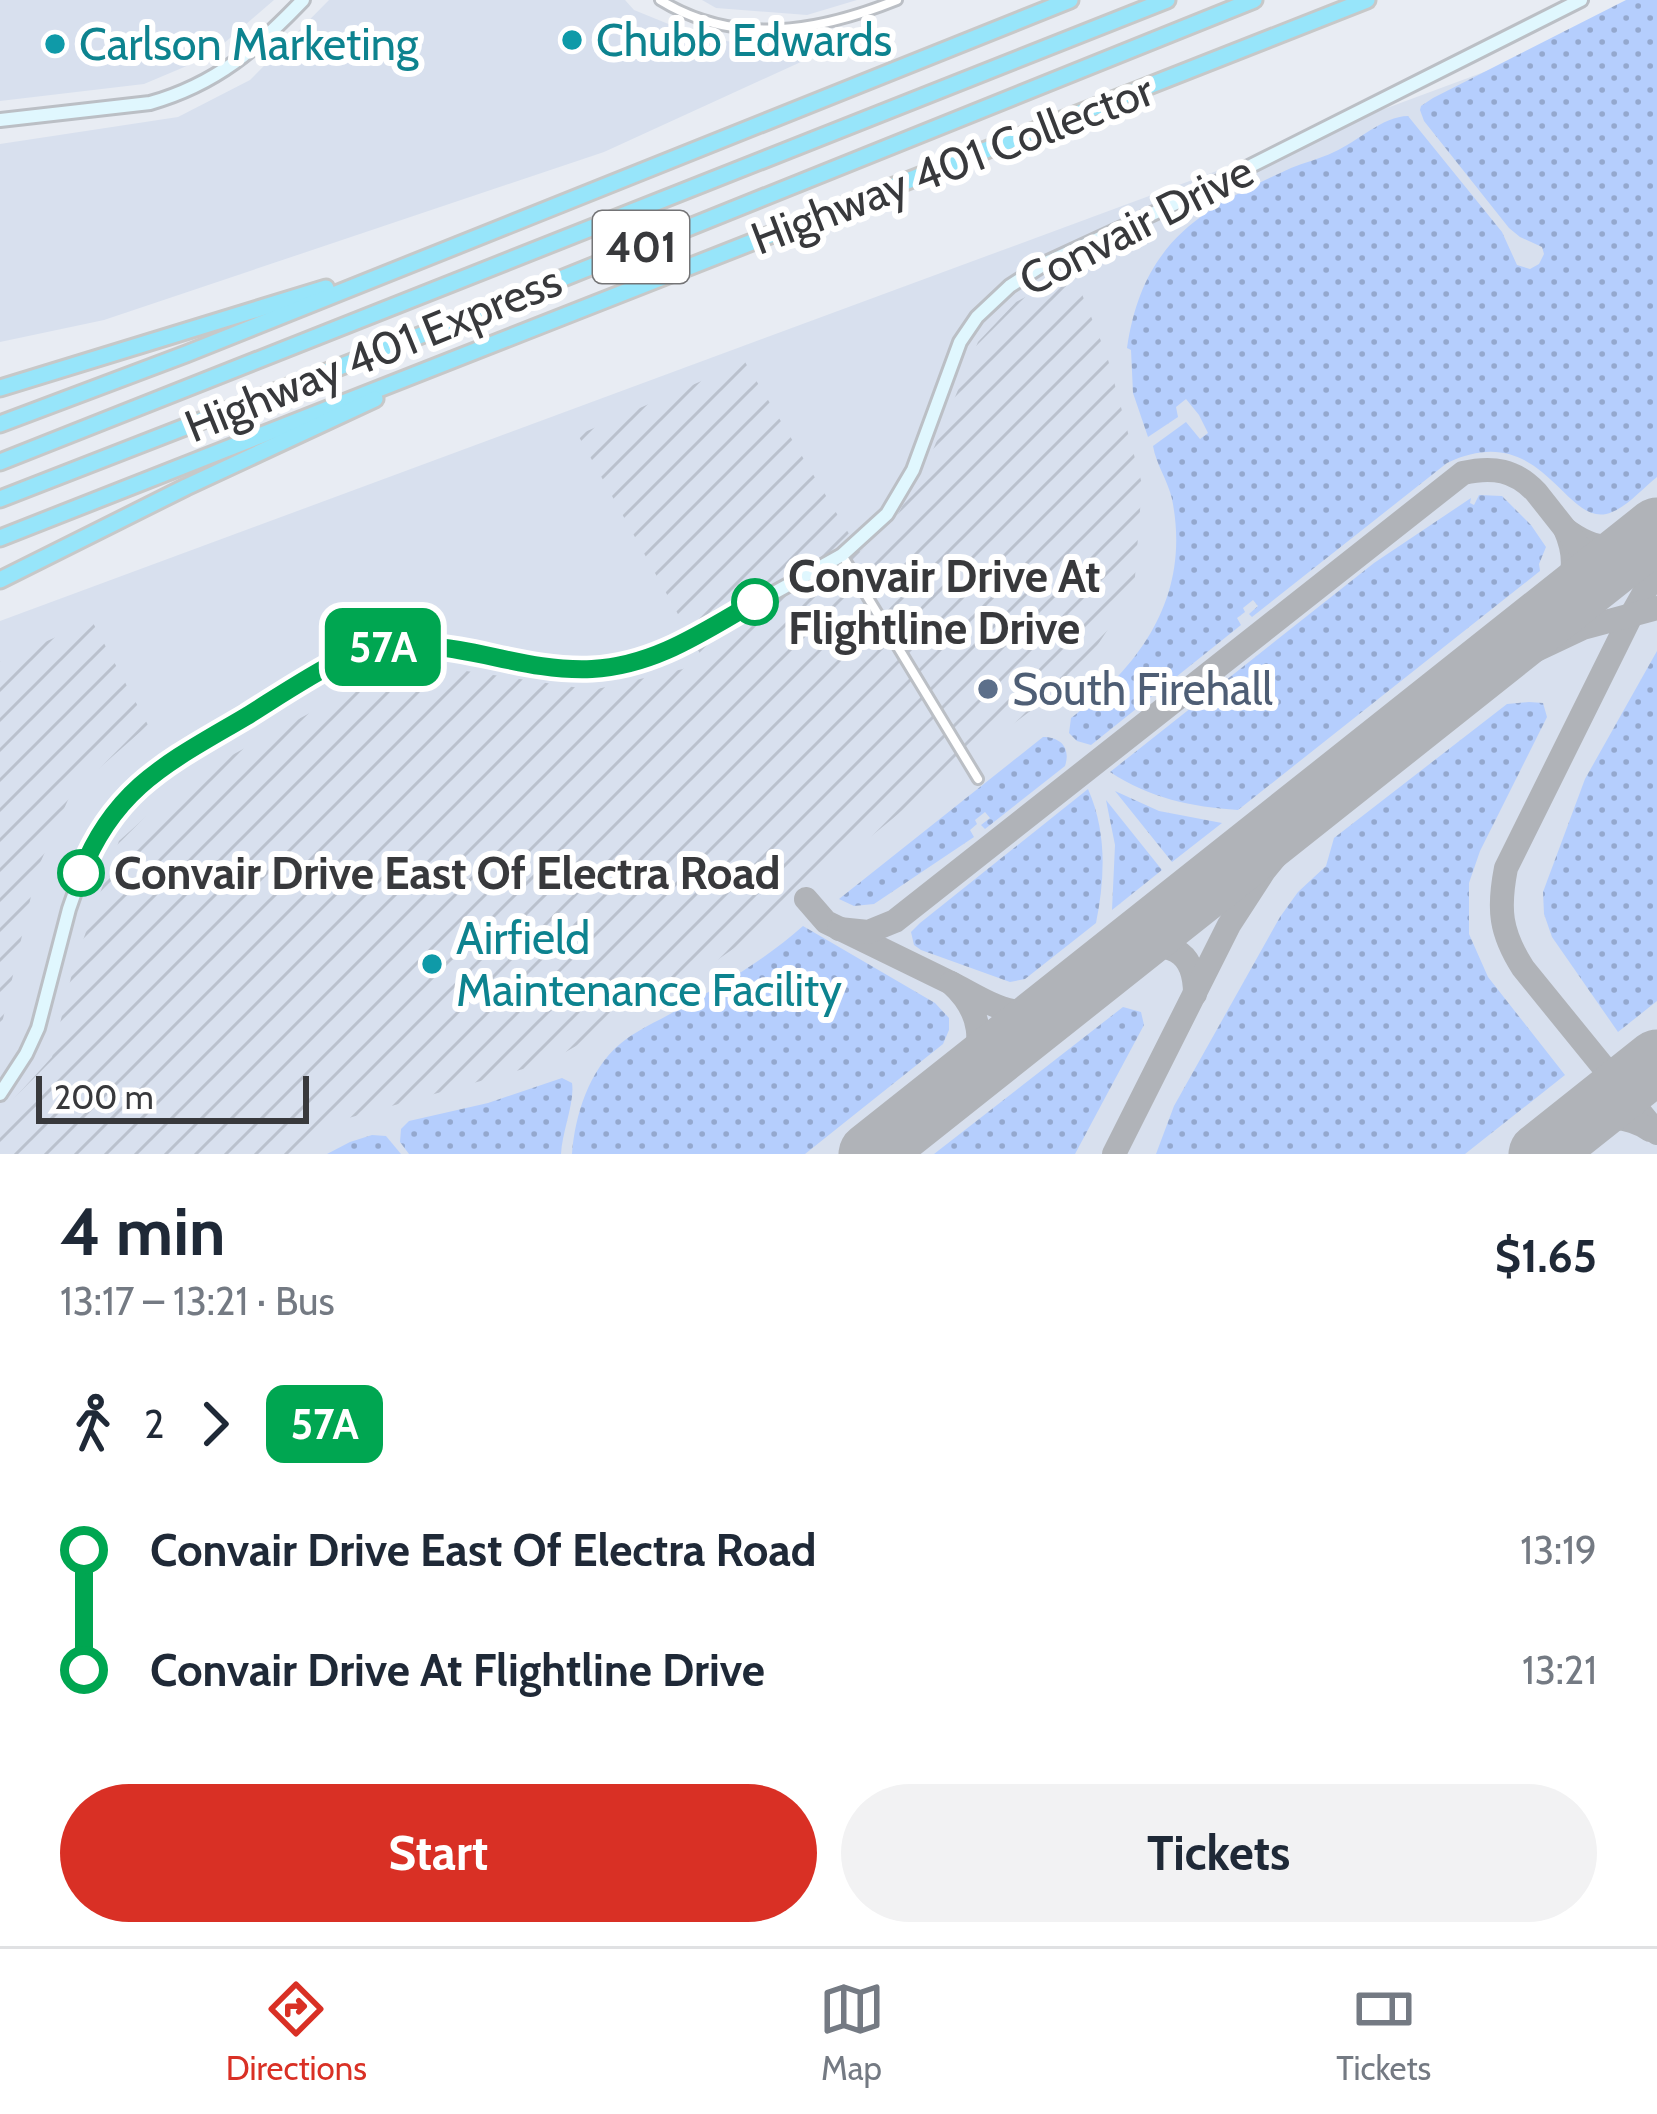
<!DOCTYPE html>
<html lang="en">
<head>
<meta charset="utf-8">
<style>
  body { margin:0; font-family:Cabin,sans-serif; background:#f2f2f3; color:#1f2937; height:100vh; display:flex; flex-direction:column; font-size:45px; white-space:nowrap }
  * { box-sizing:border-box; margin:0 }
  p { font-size:39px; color:#747a83 }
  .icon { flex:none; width:66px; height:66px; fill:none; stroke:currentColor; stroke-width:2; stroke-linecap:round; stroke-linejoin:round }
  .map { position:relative; height:1154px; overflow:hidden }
  .details { display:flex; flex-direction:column; background:#fff; flex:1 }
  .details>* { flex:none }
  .badge { padding:0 24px; border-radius:18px; font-size:42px; line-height:78px }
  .scale { position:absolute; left:36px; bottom:30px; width:273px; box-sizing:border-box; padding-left:12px; border:6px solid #38393c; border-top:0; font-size:33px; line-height:42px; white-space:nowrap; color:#38393c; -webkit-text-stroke:9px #fff; paint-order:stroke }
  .map>.badge { position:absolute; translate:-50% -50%; box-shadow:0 0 0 6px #fff }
  .legs { display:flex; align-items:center; gap:18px; height:132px; padding:0 60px; font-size:39px }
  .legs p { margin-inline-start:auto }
  .overview { display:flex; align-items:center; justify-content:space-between; height:204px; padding:0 60px }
  h1 { font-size:66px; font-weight:700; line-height:90px }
  .cta { display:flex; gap:24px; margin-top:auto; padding:24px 60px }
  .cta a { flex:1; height:138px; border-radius:72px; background:#d93025; color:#fff; font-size:48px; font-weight:700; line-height:138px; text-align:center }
  .cta a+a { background:#f2f2f3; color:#1f2937 }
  ul { padding:0 60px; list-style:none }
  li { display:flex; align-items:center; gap:42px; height:120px; font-size:45px }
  li i { display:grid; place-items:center; width:18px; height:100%; margin:0 15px; background:currentColor }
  li i::after { content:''; width:30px; height:30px; margin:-15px; border:9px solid; border-radius:50%; background:#fff }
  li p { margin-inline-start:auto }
  li:first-child i { background:linear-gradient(#0000 50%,currentColor 0) }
  li:last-child i { background:linear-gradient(currentColor 50%,#0000 0) }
  .menu { display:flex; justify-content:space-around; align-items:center; height:168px; border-top:3px solid #e0e1e3; background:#fff; font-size:33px; color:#747a83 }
  .menu a { display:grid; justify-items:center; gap:6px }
  .menu .selected { color:#d93025 }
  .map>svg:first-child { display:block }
</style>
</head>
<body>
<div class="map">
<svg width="1657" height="1154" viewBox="0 0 1657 1154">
  <defs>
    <pattern id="industrial-furrows" width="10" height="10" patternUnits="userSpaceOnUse" patternTransform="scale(3)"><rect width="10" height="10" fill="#d8e0ee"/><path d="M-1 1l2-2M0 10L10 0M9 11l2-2" fill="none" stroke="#bac1cd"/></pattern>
    <pattern id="grass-dots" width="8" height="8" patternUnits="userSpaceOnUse" patternTransform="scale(3)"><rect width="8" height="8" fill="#b5cefd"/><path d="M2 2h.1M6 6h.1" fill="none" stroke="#94a8ce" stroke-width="1.8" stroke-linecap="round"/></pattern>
  </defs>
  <rect width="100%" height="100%" fill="#e8ecf3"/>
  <!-- built -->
  <g fill="#d8e0ee">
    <polygon points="0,0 274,0 208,57 144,84 0,101"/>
    <polygon points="329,0 625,0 634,10 698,36 814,56 604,152 104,320 0,342 0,144 178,117 250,80"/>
    <polygon points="702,0 857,0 807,15 716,8"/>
    <polygon points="1657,8 1657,1154 0,1154 0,621"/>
  </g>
  <!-- industrial -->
  <g fill="url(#industrial-furrows)">
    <polygon points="1073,272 1107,356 1142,484 1134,590 1077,676 948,773 740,944 676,989 548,1062 345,1119 289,1154 0,1154 0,1114 52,1057 74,965 119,841 188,779 389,670 439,667 593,690 683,669 703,659 578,435 745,362 860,552 893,523 933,450 978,342 1016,302"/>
    <polygon points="92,621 148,725 71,793 37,870 0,1032 0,662"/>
  </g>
  <!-- grass -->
  <g fill="url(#grass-dots)">
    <path d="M1626 0H1657V477C1644 487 1628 506 1612 512 1565 533 1545 416 1447 463L1252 617 1249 614 1258 606 1253 600 1243 608 1245 612 1237 618 1241 625 1091 745 1077 741 1069 733 1071 718C1144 663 1191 593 1172 499 1168 481 1156 464 1153 446L1186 422 1200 439 1208 433 1199 415 1186 399 1176 407 1178 417 1148 437 1133 393 1131 350 1127 348C1143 241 1200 210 1291 168 1305 162 1320 159 1334 152 1357 142 1383 116 1408 116L1502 232 1517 265 1530 269 1539 264 1544 254 1542 247 1520 237 1509 228 1424 121 1420 110 1421 106 1433 98Z"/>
    <path d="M1479 495 1502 496 1531 525 1546 547 1539 564 1540 571 1238 810C1191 807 1150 798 1110 772L1374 563 1471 498 1470 503 1474 505Z"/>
    <polygon points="1657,651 1657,1001 1618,1032 1552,937 1544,914 1543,892 1585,779"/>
    <polygon points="1529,702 1543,703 1547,717 1480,851 1469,883 1469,934 1488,977 1565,1075 1465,1154 1156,1154 1174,1106 1280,917 1298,892 1326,866 1334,838 1507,704"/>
    <path d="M1043 737C1061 737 1071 748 1065 766L985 829 981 825 990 818 985 812 975 820 977 824 970 830 974 837 874 904 854 906 839 899Z"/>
    <path d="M1088 789C1107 832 1105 878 1096 923L1025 979 1010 982 921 950 914 945 911 932 920 923Z"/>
    <polygon points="1115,791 1159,811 1222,823 1172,862"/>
    <polygon points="1106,800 1162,870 1112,910 1115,845"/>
    <path d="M803 926 935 1003 949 1018V1030L943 1044 805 1154H572C575 1115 589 1070 620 1044 636 1030 659 1021 677 1010 721 985 765 960 803 926Z"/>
    <polygon points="1123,1007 1141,1012 1144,1025 1075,1154 934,1154"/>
    <path d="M562 1078 572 1083C575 1102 562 1132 561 1154H409L400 1142 401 1129 409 1121 488 1103Z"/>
    <polygon points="372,1135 386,1136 401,1154 327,1154 350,1142"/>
  </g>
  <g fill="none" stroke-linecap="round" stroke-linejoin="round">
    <!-- taxiway -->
    <g stroke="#b0b3b8" stroke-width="24">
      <path d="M1657 570 1632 614 1506 868C1498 909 1500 932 1523 968L1657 1133"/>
      <path d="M1487 661C1532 625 1595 597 1565 529 1599 555 1625 552 1657 526"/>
      <polyline points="1458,687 1583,628 1657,608"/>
      <polyline points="806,899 826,922 951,983"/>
      <path d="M839 929 868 932 895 921 1463 473C1493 466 1515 470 1536 492L1611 587"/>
      <path d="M1128 949C1167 941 1195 947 1195 994"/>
      <polyline points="1621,1090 1657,1066"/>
      <path d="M1577 1125C1603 1116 1626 1114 1650 1130"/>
      <path d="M892 1135 961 1079C989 1047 981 1010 951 983 971 993 992 1007 1013 1011 1054 1019 1097 972 1127 948"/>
      <polyline points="1114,1154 1229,925 1264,871 1333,787"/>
    </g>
    <!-- runway -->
    <g stroke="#b0b3b8" stroke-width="63">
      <polyline points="870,1154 1657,529"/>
      <polyline points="1540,1154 1657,1061"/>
    </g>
    <!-- street casing -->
    <g stroke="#bbbfc5" stroke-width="14">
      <g id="street">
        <path d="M660 0C736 47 820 31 897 0"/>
        <polyline points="842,555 978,779"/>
      </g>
    </g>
    <!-- secondary casing -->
    <g stroke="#bbbfc5" stroke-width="18">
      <g id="secondary">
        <path d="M0 120 150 103C217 84 256 49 303 0"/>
        <polyline points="0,1094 26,1054 38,1028 69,909 90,849 105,822 119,804 148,777 332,664 379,648 426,644 450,647 575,669 622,666 675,648 842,555 887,514 913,470 960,342 977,317 1010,286 1046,263 1189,197 1581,0"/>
      </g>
    </g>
    <!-- highway casing -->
    <g stroke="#c7c8c8" stroke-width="21">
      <g id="highway">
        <polyline points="0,388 326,288"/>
        <polyline points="0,424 186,354 1070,0"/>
        <polyline points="0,462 1167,0"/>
        <polyline points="0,499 424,334 1254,0"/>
        <polyline points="0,538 1367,0"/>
        <polyline points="0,580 186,487 375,399"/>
      </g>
    </g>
    <!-- street -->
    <use href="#street" stroke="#fff" stroke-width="8"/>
    <!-- secondary -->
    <use href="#secondary" stroke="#e0f7fe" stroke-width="12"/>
    <!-- highway -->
    <use href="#highway" stroke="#97e5fa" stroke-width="15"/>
  </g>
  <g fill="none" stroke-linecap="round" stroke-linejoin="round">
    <!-- line-1 casing -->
    <g stroke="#fff" stroke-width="27">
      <path id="line-1" d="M81 873C115 786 171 761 247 716 279 696 310 675 344 658 437 623 503 673 592 669 654 666 703 632 755 602"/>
    </g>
    <!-- line-1 -->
    <use href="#line-1" stroke="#00a651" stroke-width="18"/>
  </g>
  <!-- markers -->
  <g fill="#0f9aa8" stroke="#fff" stroke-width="4.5">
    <circle cx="572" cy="40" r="12"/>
    <circle cx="55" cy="44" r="12"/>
    <circle cx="432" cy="964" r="12"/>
  </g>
  <g fill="#fff" stroke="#00a651" stroke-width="6">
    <circle cx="755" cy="602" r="21"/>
    <circle cx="81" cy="873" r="21"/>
  </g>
  <circle fill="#5c6f8a" stroke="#fff" stroke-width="4.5" cx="988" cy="689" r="12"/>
  <g text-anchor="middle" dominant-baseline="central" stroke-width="12" stroke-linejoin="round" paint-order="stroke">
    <!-- shield labels -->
    <rect fill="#fff" stroke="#747476" stroke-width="3" x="593" y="211" width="96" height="72" rx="9"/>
    <g font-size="42" font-weight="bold" fill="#38393c">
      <text x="641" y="247">401</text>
    </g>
    <!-- culture labels -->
    <g font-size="45" fill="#0d838f" stroke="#fff" text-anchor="start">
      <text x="596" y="40">Chubb Edwards</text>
      <text x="79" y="44">Carlson Marketing</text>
      <text x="456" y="938">Airfield<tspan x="456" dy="52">Maintenance Facility</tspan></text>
    </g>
    <!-- street labels -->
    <g font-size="45" fill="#38393c" stroke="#fff">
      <text transform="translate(952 164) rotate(-21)">Highway 401 Collector</text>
      <text transform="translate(1136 225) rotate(-27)">Convair Drive</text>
      <text transform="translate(373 353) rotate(-22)">Highway 401 Express</text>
    </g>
    <!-- stop labels -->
    <g font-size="45" font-weight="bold" fill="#38393c" stroke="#fff" text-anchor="start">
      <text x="788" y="576">Convair Drive At<tspan x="788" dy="52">Flightline Drive</tspan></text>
      <text x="114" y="873">Convair Drive East Of Electra Road</text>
    </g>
    <!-- service labels -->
    <g font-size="45" fill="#4e5e75" stroke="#fff" text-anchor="start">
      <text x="1012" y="689">South Firehall</text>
    </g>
  </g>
</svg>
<div class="scale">200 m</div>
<b class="badge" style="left:383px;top:647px;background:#00a651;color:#fff">57A</b>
</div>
<section class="details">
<div class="overview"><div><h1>4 min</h1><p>13:17 – 13:21 · Bus</p></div><b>$1.65</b></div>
<div class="legs"><svg class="icon" aria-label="walk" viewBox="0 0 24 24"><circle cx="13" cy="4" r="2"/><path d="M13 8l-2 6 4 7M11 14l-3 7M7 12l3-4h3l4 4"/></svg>2<svg class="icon" aria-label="forward" viewBox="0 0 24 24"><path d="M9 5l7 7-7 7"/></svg><b class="badge" style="background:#00a651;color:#fff">57A</b></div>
<ul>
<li><i style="color:#00a651"></i><b>Convair Drive East Of Electra Road</b><p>13:19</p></li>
<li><i style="color:#00a651"></i><b>Convair Drive At Flightline Drive</b><p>13:21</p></li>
</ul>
<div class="cta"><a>Start</a><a>Tickets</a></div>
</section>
<nav class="menu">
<a class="selected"><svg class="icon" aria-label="directions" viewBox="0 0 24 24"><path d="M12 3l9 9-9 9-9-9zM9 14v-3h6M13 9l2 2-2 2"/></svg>Directions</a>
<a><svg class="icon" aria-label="map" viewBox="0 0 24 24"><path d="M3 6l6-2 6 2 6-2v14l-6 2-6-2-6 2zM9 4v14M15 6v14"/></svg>Map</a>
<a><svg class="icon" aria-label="tickets" viewBox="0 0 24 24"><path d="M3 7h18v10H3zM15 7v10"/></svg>Tickets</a>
</nav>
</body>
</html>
